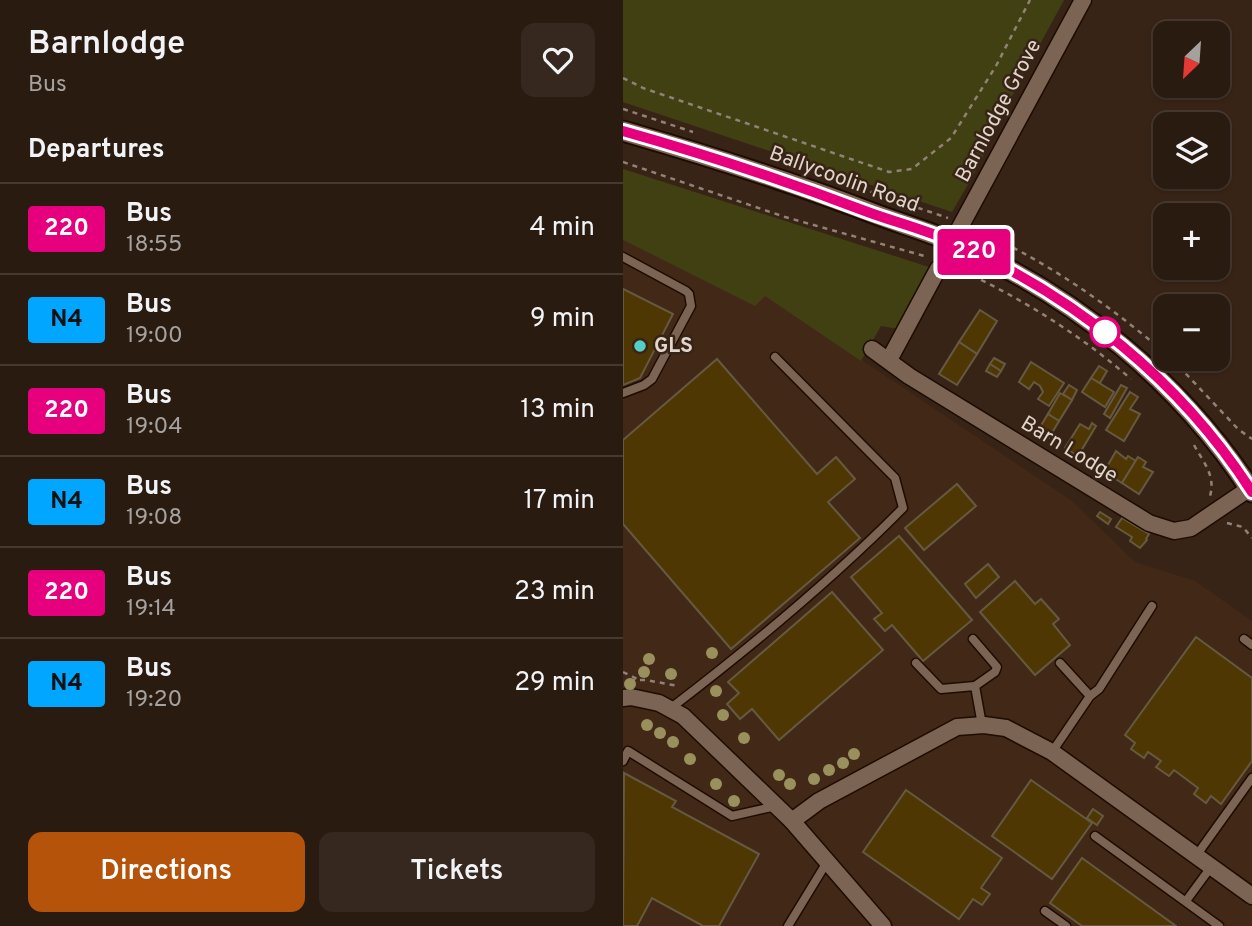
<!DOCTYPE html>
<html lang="en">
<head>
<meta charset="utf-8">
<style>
  body { margin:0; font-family:Overpass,sans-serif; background:#36281e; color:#f1f3f6; height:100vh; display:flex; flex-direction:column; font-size:26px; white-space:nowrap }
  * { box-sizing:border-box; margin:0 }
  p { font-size:23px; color:#a5a19f }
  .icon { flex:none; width:38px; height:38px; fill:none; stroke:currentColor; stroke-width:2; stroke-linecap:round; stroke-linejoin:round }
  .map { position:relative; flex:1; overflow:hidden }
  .side { display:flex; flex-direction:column; background:#2a1b10; width:623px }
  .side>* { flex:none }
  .badge { padding:0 14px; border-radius:5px; font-size:24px; line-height:46px }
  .needle { width:46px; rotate:205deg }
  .fabs { position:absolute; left:530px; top:21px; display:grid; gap:14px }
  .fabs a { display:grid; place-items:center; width:77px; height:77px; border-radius:14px; background:#2a1b10; box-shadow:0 2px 5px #0004,0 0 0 2px #463930; font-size:35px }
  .map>.badge { position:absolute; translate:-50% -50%; box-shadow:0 0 0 4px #fff }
  h2 { padding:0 28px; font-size:26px; line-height:63px }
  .round { display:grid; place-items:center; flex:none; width:74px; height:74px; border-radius:14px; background:#36281e }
  .overview { display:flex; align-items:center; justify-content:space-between; height:119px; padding:0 28px }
  h1 { font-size:33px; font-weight:600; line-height:52px }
  .primary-button { display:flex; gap:14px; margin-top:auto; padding:14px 28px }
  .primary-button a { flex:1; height:80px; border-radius:14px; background:#b45309; color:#fff; font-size:28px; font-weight:600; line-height:80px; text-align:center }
  .primary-button a+a { background:#36281e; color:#f1f3f6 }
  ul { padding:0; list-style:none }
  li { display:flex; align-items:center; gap:21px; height:91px; padding:0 28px; border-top:2px solid #463930 }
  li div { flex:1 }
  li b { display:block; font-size:26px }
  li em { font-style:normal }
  li .badge { min-width:77px; font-weight:700; text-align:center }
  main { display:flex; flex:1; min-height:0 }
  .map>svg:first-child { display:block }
</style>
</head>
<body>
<main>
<section class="side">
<div class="overview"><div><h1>Barnlodge</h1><p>Bus</p></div><a class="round"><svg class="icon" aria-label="heart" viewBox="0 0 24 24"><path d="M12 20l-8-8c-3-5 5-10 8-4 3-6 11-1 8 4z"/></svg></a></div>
<h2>Departures</h2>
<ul>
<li><span class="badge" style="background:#e6007e;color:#fff">220</span><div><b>Bus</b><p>18:55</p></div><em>4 min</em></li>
<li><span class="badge" style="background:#00a6ff;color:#111">N4</span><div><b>Bus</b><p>19:00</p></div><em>9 min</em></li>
<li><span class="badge" style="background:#e6007e;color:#fff">220</span><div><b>Bus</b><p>19:04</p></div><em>13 min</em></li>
<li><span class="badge" style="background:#00a6ff;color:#111">N4</span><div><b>Bus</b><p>19:08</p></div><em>17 min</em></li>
<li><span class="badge" style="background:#e6007e;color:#fff">220</span><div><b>Bus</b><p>19:14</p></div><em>23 min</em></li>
<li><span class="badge" style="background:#00a6ff;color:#111">N4</span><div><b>Bus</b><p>19:20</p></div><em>29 min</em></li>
</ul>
<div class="primary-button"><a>Directions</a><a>Tickets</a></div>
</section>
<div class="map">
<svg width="629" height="926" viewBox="0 0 629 926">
  <rect width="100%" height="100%" fill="#382416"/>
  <!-- built -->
  <polygon fill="#422816" points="0,240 132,305 142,295 449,501 512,562 572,581 629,621 629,926 0,926"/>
  <!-- green -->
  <g fill="#414013">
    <polygon points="0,0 441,0 389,96 356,165 329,212 0,102"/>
    <polygon points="0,169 306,267 276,329 258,326 238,361 142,296 132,306 0,240"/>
  </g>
  <!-- building -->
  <g fill="#4e3702" stroke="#665942" stroke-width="2">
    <polygon points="0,289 50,314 17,378 0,385"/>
    <polygon points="357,310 374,321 354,354 336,342"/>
    <polygon points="336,342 354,354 334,385 316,374"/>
    <polygon points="371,358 382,364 378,371 367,364"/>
    <polygon points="94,359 194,474 213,457 232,479 205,502 237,538 108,649 0,524 0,440"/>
    <polygon points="408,362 441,383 426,406 415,399 420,392 417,386 411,382 406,389 396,382"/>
    <polygon points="367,364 378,371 374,377 363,371"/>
    <polygon points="476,366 484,371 477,383 468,378"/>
    <polygon points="468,378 491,392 482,407 459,392"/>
    <polygon points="446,385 454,390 449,400 440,394"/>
    <polygon points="498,385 504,388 487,418 481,414"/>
    <polygon points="507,392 515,397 507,409 517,414 501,441 483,430"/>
    <polygon points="437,393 449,400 436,421 425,414"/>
    <polygon points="425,414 436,421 426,438 414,432"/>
    <polygon points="469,423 473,426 455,456 442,448 457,424 466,429"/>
    <polygon points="493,451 503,459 505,456 513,461 499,483 481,472"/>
    <polygon points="515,457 523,462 520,467 530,472 516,494 499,483"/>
    <polygon points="334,484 353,506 301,550 282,528"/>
    <polygon points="477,512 488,519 485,524 474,516"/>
    <polygon points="499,518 526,534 523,539 524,540 517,548 507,541 509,537 493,527"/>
    <polygon points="276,536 349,620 300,661 269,625 262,631 251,619 259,613 228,577"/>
    <polygon points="365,564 376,577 353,598 342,584"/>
    <polygon points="392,581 412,604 418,599 436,619 430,624 447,645 412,675 357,612"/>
    <polygon points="209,592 260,650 156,740 129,709 117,719 104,704 116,693 105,682"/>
    <polygon points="573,637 629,678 629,761 598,804 588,796 583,803 571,794 575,788 551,770 546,776 533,767 538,761 525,752 521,758 508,749 512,743 502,735"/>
    <polygon points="1,773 53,801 49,807 136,854 96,926 80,926 29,898 14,926 0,926"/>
    <polygon points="408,780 469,823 429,879 369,836"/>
    <polygon points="283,790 379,858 358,888 367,894 359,905 350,899 336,919 240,852"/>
    <polygon points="470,809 480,816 474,825 464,818"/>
    <polygon points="459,858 553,926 459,926 427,903"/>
  </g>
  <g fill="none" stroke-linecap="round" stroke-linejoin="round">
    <!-- service casing -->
    <g stroke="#1e0c02" stroke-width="11">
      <g id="service">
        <polyline points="0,257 63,291 66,294 68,306 29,379 21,385 0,393"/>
        <polyline points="350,639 374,667 372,672 352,686"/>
        <polyline points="621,639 629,645"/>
        <polyline points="293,663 318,689 352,686 359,725"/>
        <polyline points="437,663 467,696"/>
        <path d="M48 708C129 646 208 581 280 508L272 478 152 357"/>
        <polyline points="429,752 467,696 476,689 529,606"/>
        <polyline points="0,761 5,751 109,816 153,806"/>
        <polyline points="472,836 596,926"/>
        <polyline points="573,856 629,778"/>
        <polyline points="563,901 588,867"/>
        <polyline points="422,911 443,926"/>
        <polyline points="165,926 204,862"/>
      </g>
    </g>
    <!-- minor casing -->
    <g stroke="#1e0c02" stroke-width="19">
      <g id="minor">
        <polyline points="329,242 460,0"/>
        <polyline points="249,349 286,376 526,523 551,531 568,528 627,488"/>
        <polyline points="266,360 315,269"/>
        <polyline points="0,698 8,697 36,703 60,716 169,821 260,926"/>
        <polyline points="169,821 196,801 334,727 361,725 383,728 429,752 629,896"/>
      </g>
    </g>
    <!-- tertiary casing -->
    <g stroke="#1e0c02" stroke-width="23">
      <path id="tertiary" d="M0 131C83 155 166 181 247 212 275 223 305 231 332 243 452 296 557 381 629 492"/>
    </g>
    <!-- path -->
    <g stroke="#928176" stroke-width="2.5" stroke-dasharray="5 5" stroke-linecap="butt">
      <polyline points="0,78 20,88 266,172 289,169 328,138 373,66 407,0"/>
      <polyline points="0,109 70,132"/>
      <polyline points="0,162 162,217 305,257"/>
      <polyline points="219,182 325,218"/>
      <path d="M354 230C423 261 485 304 542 353"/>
      <path d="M331 267C395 296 455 333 508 379"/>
      <polyline points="549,359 615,429 629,439"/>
      <path d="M571 445C580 462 593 475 587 496"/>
      <polyline points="604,523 620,527 629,538"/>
      <polyline points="0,672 14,679"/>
      <polyline points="7,680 23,680 55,686"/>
    </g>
    <!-- service -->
    <use href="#service" stroke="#7b6454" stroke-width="8"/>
    <!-- minor -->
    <use href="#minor" stroke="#7b6454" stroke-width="16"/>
    <!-- tertiary -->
    <use href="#tertiary" stroke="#7b6454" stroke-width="19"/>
  </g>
  <!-- trees -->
  <g fill="#99905d">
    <circle cx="89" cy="653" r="6"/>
    <circle cx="26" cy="659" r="6"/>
    <circle cx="21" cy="672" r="6"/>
    <circle cx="48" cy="674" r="6"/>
    <circle cx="7" cy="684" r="6"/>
    <circle cx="93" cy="691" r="6"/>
    <circle cx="100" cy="715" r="6"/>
    <circle cx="24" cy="725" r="6"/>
    <circle cx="37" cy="733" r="6"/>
    <circle cx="121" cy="738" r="6"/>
    <circle cx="50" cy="742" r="6"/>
    <circle cx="231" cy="754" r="6"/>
    <circle cx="67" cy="759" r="6"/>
    <circle cx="220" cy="763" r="6"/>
    <circle cx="206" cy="770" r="6"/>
    <circle cx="156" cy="775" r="6"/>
    <circle cx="191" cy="779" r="6"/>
    <circle cx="93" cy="784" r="6"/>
    <circle cx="167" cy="784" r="6"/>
    <circle cx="111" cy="801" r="6"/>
  </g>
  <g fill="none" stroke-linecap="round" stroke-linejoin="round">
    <!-- line casing -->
    <g stroke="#fff" stroke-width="16">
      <path id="line" d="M0 131C82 154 163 181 242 211 271 222 304 230 332 243 452 296 558 381 629 492"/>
    </g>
    <!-- line -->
    <use href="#line" stroke="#e6007e" stroke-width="10"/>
  </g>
  <!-- markers -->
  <circle fill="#fff" stroke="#e6007e" stroke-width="3.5" cx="482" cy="332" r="14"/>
  <circle fill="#55cec5" stroke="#382416" stroke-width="2.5" cx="17" cy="346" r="7"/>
  <g text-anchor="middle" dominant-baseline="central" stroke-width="5" stroke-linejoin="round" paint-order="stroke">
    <!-- street labels -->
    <g font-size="21" fill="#e2d5cc" stroke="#382416">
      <text transform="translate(376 111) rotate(-62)">Barnlodge Grove</text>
      <text transform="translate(221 180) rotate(20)">Ballycoolin Road</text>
      <text transform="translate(446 450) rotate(31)">Barn Lodge</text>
    </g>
    <!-- poi labels -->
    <g font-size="21" font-weight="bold" fill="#e2d5cc" stroke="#382416" text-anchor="start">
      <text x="31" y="346">GLS</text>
    </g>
  </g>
</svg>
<div class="fabs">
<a><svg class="needle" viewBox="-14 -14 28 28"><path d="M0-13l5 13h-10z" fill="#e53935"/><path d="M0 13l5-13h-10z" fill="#a5a19f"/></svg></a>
<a><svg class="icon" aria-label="layers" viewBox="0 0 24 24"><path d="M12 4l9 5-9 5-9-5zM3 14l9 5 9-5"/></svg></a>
<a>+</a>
<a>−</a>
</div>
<b class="badge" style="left:351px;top:252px;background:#e6007e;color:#fff">220</b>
</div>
</main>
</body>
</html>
